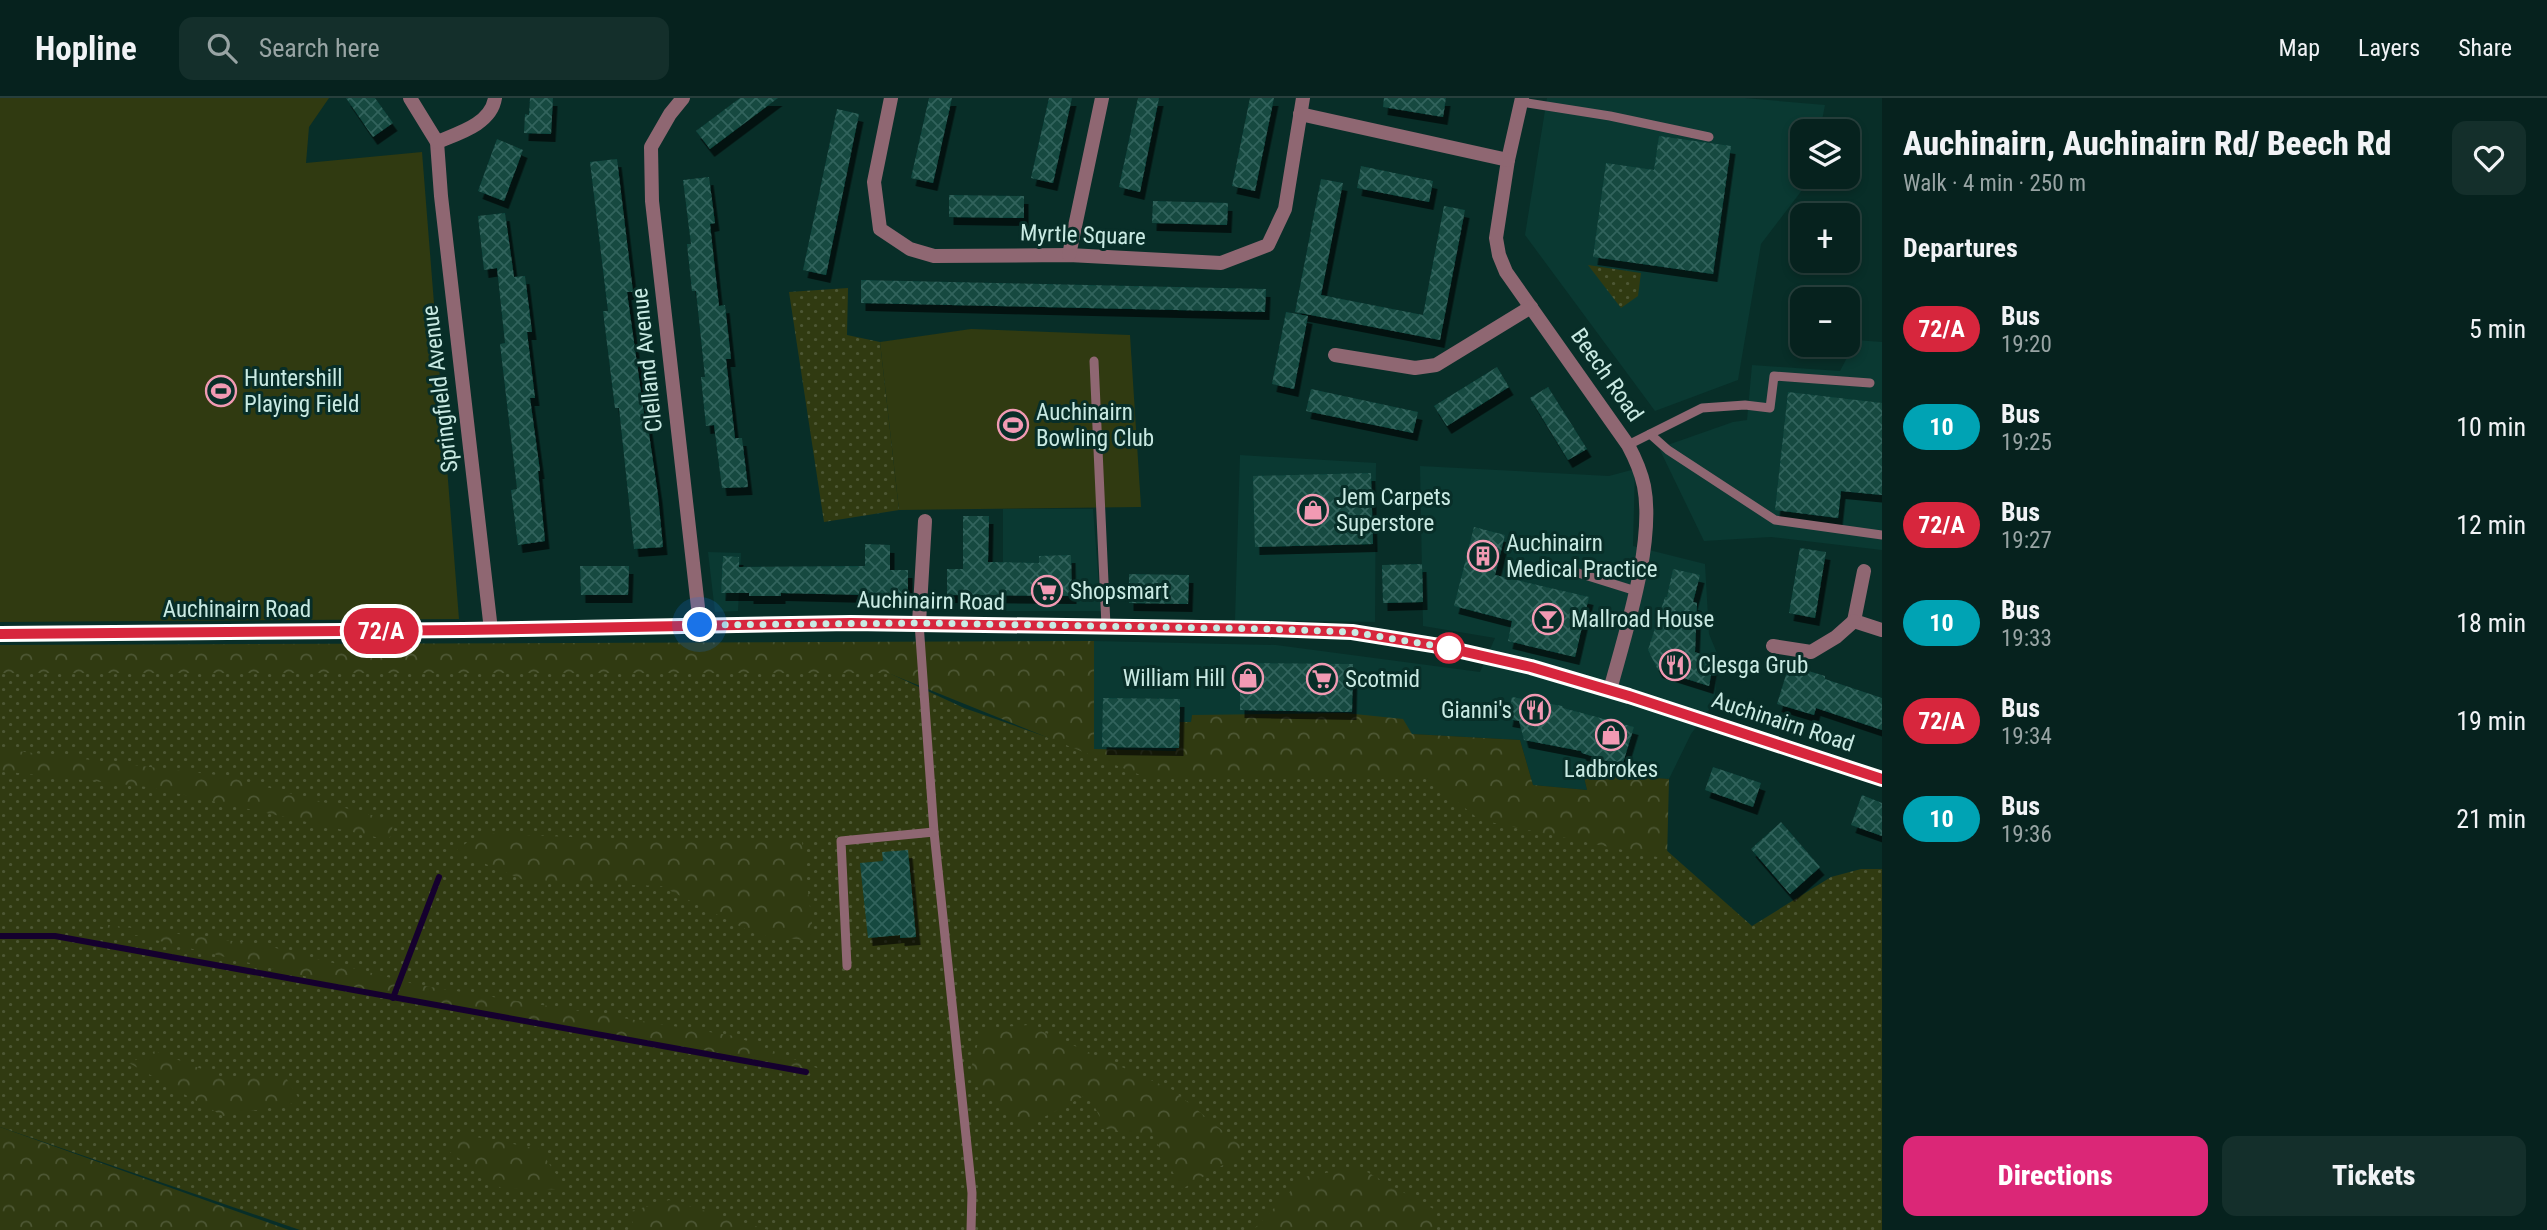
<!DOCTYPE html>
<html lang="en">
<head>
<meta charset="utf-8">
<style>
  body { margin:0; font-family:"Roboto Condensed",sans-serif; background:#142f2b; color:#f1f3f6; height:100vh; display:flex; flex-direction:column; font-size:26px; white-space:nowrap }
  * { box-sizing:border-box; margin:0 }
  p { font-size:23px; color:#98a4a4 }
  .icon { flex:none; width:38px; height:38px; fill:none; stroke:currentColor; stroke-width:2; stroke-linecap:round; stroke-linejoin:round }
  .map { position:relative; flex:1; overflow:hidden }
  .details { display:flex; flex-direction:column; background:#06221e; width:665px }
  .details>* { flex:none }
  .badge { padding:0 14px; border-radius:23px; font-size:24px; line-height:46px }
  .tools { position:absolute; left:1790px; top:21px; display:grid; gap:14px }
  .tools a { display:grid; place-items:center; width:70px; height:70px; border-radius:14px; background:#06221e; box-shadow:0 4px 10px #0003,0 0 0 2px #273f3c; font-size:35px }
  .you { position:absolute; width:35px; height:35px; margin:-18px; border:5px solid #fff; border-radius:50%; background:#1a73e8; box-shadow:0 0 0 10px #1a73e833 }
  .map>.badge { position:absolute; translate:-50% -50%; box-shadow:0 0 0 4px #fff }
  h2 { padding:0 21px; font-size:26px; line-height:63px }
  .round { display:grid; place-items:center; flex:none; width:74px; height:74px; border-radius:14px; background:#142f2b }
  .head { display:flex; align-items:center; justify-content:space-between; height:119px; padding:0 21px }
  h1 { font-size:33px; font-weight:800; line-height:52px }
  .primary-button { display:flex; gap:14px; margin-top:auto; padding:14px 21px }
  .primary-button a { flex:1; height:80px; border-radius:14px; background:#db2777; color:#fff; font-size:28px; font-weight:800; line-height:80px; text-align:center }
  .primary-button a+a { background:#142f2b; color:#f1f3f6 }
  ul { padding:0; list-style:none }
  li { display:flex; align-items:center; gap:21px; height:98px; padding:0 21px }
  li div { flex:1 }
  li b { display:block; font-size:26px }
  li em { font-style:normal }
  li .badge { min-width:77px; font-weight:700; text-align:center }
  header { display:flex; align-items:center; gap:42px; box-sizing:border-box; height:98px; padding:0 35px; background:#06221e; border-bottom:2px solid #273f3c }
  header strong { font-size:33px }
  nav { display:flex; gap:38px; margin-inline-start:auto; font-size:24px }
  .search { width:490px; height:63px; background:#142f2b; display:flex; align-items:center; gap:18px; box-sizing:border-box; padding:0 24px; border-radius:14px; color:#98a4a4; font-size:26px }
  main { display:flex; flex:1; min-height:0 }
  .map>svg:first-child { display:block }
</style>
</head>
<body>
<header>
<strong>Hopline</strong>
<div class="search"><svg class="icon" aria-label="search" viewBox="0 0 24 24"><circle cx="10" cy="10" r="6"/><path d="M15 15l6 6"/></svg>Search here</div>
<nav><a>Map</a><a>Layers</a><a>Share</a></nav>
</header>
<main>
<div class="map">
<svg width="1882" height="1132" viewBox="0 0 1882 1132">
  <defs>
    <pattern id="grass-dots" width="8" height="8" patternUnits="userSpaceOnUse" patternTransform="scale(1.75)"><rect width="8" height="8" fill="#303a11"/><path d="M2 2h.1M6 6h.1" fill="none" stroke="#4d5734" stroke-width="1.8" stroke-linecap="round"/></pattern>
    <pattern id="forest-crowns" width="20" height="18" patternUnits="userSpaceOnUse" patternTransform="scale(1.75)"><rect width="20" height="18" fill="#303a11"/><path d="M2 6a3 3 0 1 1 6 0M12 15a3 3 0 1 1 6 0" fill="none" stroke="#4d5734"/></pattern>
    <pattern id="building-cross-hatch" width="8" height="8" patternUnits="userSpaceOnUse" patternTransform="scale(1.75)"><rect width="8" height="8" fill="#124840"/><path d="M0 0l8 8M0 8l8-8" fill="none" stroke="#33635b"/></pattern>
    <filter id="shadow"><feDropShadow dx="4.5" dy="8" stdDeviation="0" flood-color="#0009"/></filter>
  </defs>
  <rect width="100%" height="100%" fill="#082e28"/>
  <!-- built -->
  <g fill="#0a3932">
    <polygon points="1547,0 1745,0 1825,7 1820,33 1802,33 1802,79 1812,79 1761,146 1738,282 1655,313 1525,137"/>
    <polygon points="1856,242 1882,244 1882,452 1771,439 1704,443 1659,350 1733,324 1747,322 1752,267 1840,273"/>
    <polygon points="1240,357 1376,365 1375,524 1235,522"/>
    <polygon points="1420,368 1609,378 1635,371 1633,448 1705,466 1709,536 1719,560 1714,605 1691,636 1669,681 1598,676 1581,666 1587,692 1533,687 1520,642 1412,636 1192,617 1191,625 1178,625 1177,653 1094,651 1094,543 1276,547 1480,574 1495,540 1423,528"/>
    <polygon points="1003,411 1093,411 1101,513 1003,513"/>
    <polygon points="708,454 741,455 738,513 715,514"/>
  </g>
  <!-- grass -->
  <g fill="url(#grass-dots)">
    <polygon points="1588,167 1641,175 1638,198 1621,210"/>
    <polygon points="848,190 847,237 880,244 899,412 824,424 789,194"/>
    <polygon points="0,575 889,575 964,610 1153,676 1427,680 1665,751 1752,828 1831,779 1861,771 1882,771 1882,1132 300,1132 0,1029"/>
  </g>
  <!-- forest -->
  <g fill="url(#forest-crowns)">
    <polygon points="1094,543 1094,651 1176,653 1178,624 1191,624 1192,617 1345,615 1403,621 1412,636 1520,642 1533,687 1587,692 1581,666 1598,669 1598,676 1669,681 1667,761 1480,722 1427,680 1150,681 888,575 0,575 0,547"/>
    <polygon points="0,651 225,678 394,723 389,742 148,689 0,673"/>
    <polygon points="481,735 683,744 802,743 814,843 757,837 661,788 526,783 455,753"/>
    <polygon points="78,823 264,847 418,887 734,938 827,974 357,891"/>
    <polygon points="1028,927 1173,992 1247,1053 1182,1091 1153,1038 1106,1031 1088,996 1025,1029 969,977 982,931"/>
    <polygon points="155,953 220,978 285,978 301,1004 223,1018 129,965"/>
    <polygon points="0,1029 289,1132 0,1132"/>
    <polygon points="455,1035 539,1051 567,1092 501,1090 447,1052"/>
    <polygon points="1358,1069 1437,1113 1433,1132 1253,1132 1304,1079"/>
    <polygon points="669,1102 768,1132 636,1132 628,1114"/>
  </g>
  <!-- pitch -->
  <g fill="#303a11">
    <polygon points="0,0 329,0 309,29 306,65 422,54 459,521 0,524"/>
    <polygon points="971,231 1130,237 1141,409 899,412 880,244"/>
  </g>
  <g fill="none" stroke-linecap="round" stroke-linejoin="round">
    <!-- stream -->
    <g stroke="#15002e" stroke-width="6">
      <polyline points="0,838 55,838 806,974"/>
      <polyline points="393,900 439,779"/>
    </g>
  </g>
  <!-- building -->
  <g fill="url(#building-cross-hatch)" filter="url(#shadow)">
    <polygon points="346,0 375,0 393,25 373,39"/>
    <polygon points="530,0 553,0 551,36 524,35 525,16 529,17"/>
    <polygon points="740,0 778,0 710,51 696,33"/>
    <polygon points="929,0 952,0 933,85 911,80"/>
    <polygon points="1049,0 1072,0 1053,85 1031,80"/>
    <polygon points="1138,0 1159,0 1140,94 1119,89"/>
    <polygon points="1250,0 1274,0 1255,93 1232,88"/>
    <polygon points="1384,0 1446,0 1443,19 1383,9"/>
    <polygon points="837,11 859,16 826,177 803,172"/>
    <polygon points="1659,38 1731,48 1713,176 1593,159 1606,65 1654,72"/>
    <polygon points="497,41 523,52 504,103 478,93"/>
    <polygon points="617,61 633,194 627,194 645,323 647,322 658,397 663,449 634,451 619,310 615,310 603,213 608,213 590,64"/>
    <polygon points="1361,68 1433,83 1429,104 1357,90"/>
    <polygon points="709,79 715,125 710,126 719,208 725,207 731,261 726,261 735,340 742,340 748,389 722,390 714,327 706,328 701,279 705,279 696,193 692,193 687,146 691,146 683,82"/>
    <polygon points="1321,81 1343,85 1321,197 1423,217 1444,108 1465,112 1440,242 1295,214"/>
    <polygon points="949,97 1024,98 1024,120 949,119"/>
    <polygon points="1153,103 1228,105 1227,127 1152,125"/>
    <polygon points="505,115 514,179 525,178 532,234 527,234 535,300 530,300 540,373 538,373 545,443 518,447 511,392 517,391 500,246 505,245 497,170 484,172 478,118"/>
    <polygon points="861,182 1266,191 1265,214 861,205"/>
    <polygon points="1286,214 1308,218 1294,291 1272,286"/>
    <polygon points="1497,269 1509,289 1447,328 1434,308"/>
    <polygon points="1548,289 1587,351 1568,362 1530,300"/>
    <polygon points="1311,291 1418,314 1413,335 1306,313"/>
    <polygon points="1788,294 1882,305 1882,397 1841,393 1838,420 1775,412"/>
    <polygon points="1371,375 1373,446 1255,449 1253,378"/>
    <polygon points="963,418 989,418 988,464 1039,465 1039,458 1071,457 1072,498 947,497 947,471 963,471"/>
    <polygon points="1474,429 1505,437 1495,477 1589,499 1575,559 1508,543 1512,523 1454,508"/>
    <polygon points="865,446 890,447 890,472 908,472 908,498 781,495 781,498 749,498 749,495 721,495 723,458 739,459 739,469 865,468"/>
    <polygon points="1800,450 1826,454 1815,520 1789,515"/>
    <polygon points="1422,466 1423,504 1383,505 1382,467"/>
    <polygon points="580,468 629,468 628,497 581,497"/>
    <polygon points="1673,471 1700,477 1693,504 1697,505 1695,554 1714,561 1709,588 1658,572 1648,552 1665,499 1667,499"/>
    <polygon points="1129,476 1189,477 1188,506 1129,505"/>
    <polygon points="1240,565 1353,566 1352,614 1240,612"/>
    <polygon points="1789,567 1825,578 1825,581 1882,600 1882,632 1816,610 1814,617 1777,606"/>
    <polygon points="1512,599 1562,608 1563,610 1634,629 1622,668 1582,655 1581,653 1524,642 1519,623 1508,621"/>
    <polygon points="1103,600 1180,601 1179,650 1102,649"/>
    <polygon points="1713,669 1761,685 1753,709 1705,692"/>
    <polygon points="1862,697 1882,705 1882,738 1851,727"/>
    <polygon points="1781,724 1820,769 1790,796 1751,751"/>
    <polygon points="908,752 916,839 900,840 900,837 868,840 860,765 883,763 882,754"/>
  </g>
  <g fill="none" stroke-linecap="round" stroke-linejoin="round">
    <!-- lane -->
    <g stroke="#8f6772" stroke-width="9">
      <polyline points="1521,4 1610,18 1709,39"/>
      <polyline points="1094,263 1106,528"/>
      <polyline points="1650,336 1668,352 1775,422 1882,437"/>
      <polyline points="1628,347 1702,310 1745,307 1770,310 1774,278 1870,285"/>
      <polyline points="1572,473 1636,493"/>
      <polyline points="919,525 934,734 972,1095 971,1132"/>
      <polyline points="847,868 841,743 934,734"/>
    </g>
    <!-- street -->
    <g stroke="#8f6772" stroke-width="14">
      <polyline points="410,0 437,44 441,98 491,532"/>
      <polyline points="683,0 670,16 651,49 652,103 700,527"/>
      <polyline points="891,0 874,84 880,131 910,151 934,158 1069,157 1221,165 1268,147 1285,111 1303,0"/>
      <path d="M1522 0 1508 62 1496 140 1499 157 1506 174 1628 347C1635 360 1641 374 1644 388 1655 445 1625 536 1610 592"/>
      <polyline points="1300,16 1508,62"/>
      <path d="M437 44C459 35 491 26 495 0"/>
      <polyline points="1069,157 1102,0"/>
      <polyline points="1335,257 1415,270 1436,267 1531,209"/>
      <polyline points="1864,473 1854,523 1882,532"/>
      <polyline points="919,525 925,423"/>
      <polyline points="1773,548 1811,554 1836,539 1854,523"/>
    </g>
    <!-- secondary -->
    <polyline stroke="#cb8b9d" stroke-width="14" points="0,536 491,532 851,525 1268,531 1352,534 1439,548 1531,569 1610,592 1882,681"/>
  </g>
  <g fill="none" stroke-linecap="round" stroke-linejoin="round">
    <!-- line casing -->
    <g stroke="#fff" stroke-width="16">
      <polyline id="line" points="0,536 463,532 851,525 1268,531 1352,534 1439,548 1531,569 1629,598 1882,681"/>
    </g>
    <!-- line -->
    <use href="#line" stroke="#d7263d" stroke-width="10"/>
    <!-- walk -->
    <polyline stroke="#c9eae3" stroke-width="7" stroke-dasharray="0 12.6" points="700,527 919,525 1268,531 1352,534 1449,550"/>
  </g>
  <!-- icons -->
  <defs>
    <g id="stadium-ring" transform="scale(1.575)"><circle r="9.5" fill="#082e28" stroke="#f19ab3" stroke-width="1.5"/><path d="M0-5a6.5 5 0 1 0 0 10a6.5 5 0 1 0 0-10ZM-3.5-1.8h7v3.6h-7Z" fill="#f19ab3"/></g>
    <g id="shop-ring" transform="scale(1.575)"><circle r="9.5" fill="#082e28" stroke="#f19ab3" stroke-width="1.5"/><path d="M-5-2.5h2.3a2.7 3.5 0 0 1 5.4 0H5L5.5 6h-11ZM-1.5-2.5h3a1.5 2.3 0 0 0-3 0Z" fill="#f19ab3"/></g>
    <g id="building-ring" transform="scale(1.575)"><circle r="9.5" fill="#082e28" stroke="#f19ab3" stroke-width="1.5"/><path d="M-4-6H4V6H1V3H-1V6H-4ZM-2.5-4.3h1.7v1.8h-1.7ZM.8-4.3h1.7v1.8H.8ZM-2.5-1h1.7V.8h-1.7ZM.8-1h1.7V.8H.8Z" fill="#f19ab3"/></g>
    <g id="supermarket-ring" transform="scale(1.575)"><circle r="9.5" fill="#082e28" stroke="#f19ab3" stroke-width="1.5"/><path d="M-6-5.5h2.5l.6 2H6L4.5 2H-2.5L-4.4-4H-6ZM-1.5 3.2a1.3 1.3 0 1 0 .1 0ZM3 3.2a1.3 1.3 0 1 0 .1 0Z" fill="#f19ab3"/></g>
    <g id="bar-ring" transform="scale(1.575)"><circle r="9.5" fill="#082e28" stroke="#f19ab3" stroke-width="1.5"/><path d="M-6-5H6L.8 .8V4.5H3.5V6h-7V4.5H-.8V.8Z" fill="#f19ab3"/></g>
    <g id="restaurant-ring" transform="scale(1.575)"><circle r="9.5" fill="#082e28" stroke="#f19ab3" stroke-width="1.5"/><path d="M-5-6h1v4h1v-4h1v4h1v-4h1v5L-1.5 .5V6h-2V.5L-5-1ZM5-6V6H3V1.5H1.5Q1.5-4 5-6Z" fill="#f19ab3"/></g>
  </defs>
  <g fill-rule="evenodd">
    <use href="#stadium-ring" x="221" y="293"/>
    <use href="#stadium-ring" x="1013" y="327"/>
    <use href="#shop-ring" x="1313" y="412"/>
    <use href="#building-ring" x="1483" y="458"/>
    <use href="#supermarket-ring" x="1047" y="493"/>
    <use href="#bar-ring" x="1548" y="521"/>
    <use href="#restaurant-ring" x="1675" y="567"/>
    <use href="#shop-ring" x="1248" y="580"/>
    <use href="#supermarket-ring" x="1322" y="581"/>
    <use href="#restaurant-ring" x="1535" y="612"/>
    <use href="#shop-ring" x="1611" y="637"/>
  </g>
  <!-- markers -->
  <circle fill="#fff" stroke="#d7263d" stroke-width="3.5" cx="1449" cy="550" r="14"/>
  <g text-anchor="middle" dominant-baseline="central" stroke-width="6" stroke-linejoin="round" paint-order="stroke">
    <!-- street labels -->
    <g font-size="23" fill="#c9eae3" stroke="#082e28">
      <text transform="translate(1083 137) rotate(2)">Myrtle Square</text>
      <text transform="translate(647 262) rotate(-96)">Clelland Avenue</text>
      <text transform="translate(1607 277) rotate(55)">Beech Road</text>
      <text transform="translate(440 291) rotate(-97)">Springfield Avenue</text>
      <text transform="translate(931 503) rotate(1)">Auchinairn Road</text>
      <text x="237" y="511">Auchinairn Road</text>
      <text transform="translate(1783 624) rotate(18)">Auchinairn Road</text>
    </g>
    <!-- poi labels -->
    <g font-size="23" fill="#c9eae3" stroke="#082e28" text-anchor="start">
      <text x="244" y="280">Huntershill<tspan x="244" dy="26">Playing Field</tspan></text>
      <text x="1036" y="314">Auchinairn<tspan x="1036" dy="26">Bowling Club</tspan></text>
      <text x="1336" y="399">Jem Carpets<tspan x="1336" dy="26">Superstore</tspan></text>
      <text x="1506" y="445">Auchinairn<tspan x="1506" dy="26">Medical Practice</tspan></text>
      <text x="1070" y="493">Shopsmart</text>
      <text x="1571" y="521">Mallroad House</text>
      <text x="1698" y="567">Clesga Grub</text>
      <text x="1225" y="580" text-anchor="end">William Hill</text>
      <text x="1345" y="581">Scotmid</text>
      <text x="1512" y="612" text-anchor="end">Gianni's</text>
      <text x="1611" y="671" text-anchor="middle">Ladbrokes</text>
    </g>
  </g>
</svg>
<div class="tools">
<a><svg class="icon" aria-label="layers" viewBox="0 0 24 24"><path d="M12 4l9 5-9 5-9-5zM3 14l9 5 9-5"/></svg></a>
<a>+</a>
<a>−</a>
</div>
<div class="you" style="left:700px;top:527px"></div>
<b class="badge" style="left:381px;top:533px;background:#d7263d;color:#fff">72/A</b>
</div>
<section class="details">
<div class="head"><div><h1>Auchinairn, Auchinairn Rd/ Beech Rd</h1><p>Walk · 4 min · 250 m</p></div><a class="round"><svg class="icon" aria-label="heart" viewBox="0 0 24 24"><path d="M12 20l-8-8c-3-5 5-10 8-4 3-6 11-1 8 4z"/></svg></a></div>
<h2>Departures</h2>
<ul>
<li><span class="badge" style="background:#d7263d;color:#fff">72/A</span><div><b>Bus</b><p>19:20</p></div><em>5 min</em></li>
<li><span class="badge" style="background:#00a3b4;color:#fff">10</span><div><b>Bus</b><p>19:25</p></div><em>10 min</em></li>
<li><span class="badge" style="background:#d7263d;color:#fff">72/A</span><div><b>Bus</b><p>19:27</p></div><em>12 min</em></li>
<li><span class="badge" style="background:#00a3b4;color:#fff">10</span><div><b>Bus</b><p>19:33</p></div><em>18 min</em></li>
<li><span class="badge" style="background:#d7263d;color:#fff">72/A</span><div><b>Bus</b><p>19:34</p></div><em>19 min</em></li>
<li><span class="badge" style="background:#00a3b4;color:#fff">10</span><div><b>Bus</b><p>19:36</p></div><em>21 min</em></li>
</ul>
<div class="primary-button"><a>Directions</a><a>Tickets</a></div>
</section>
</main>
</body>
</html>
